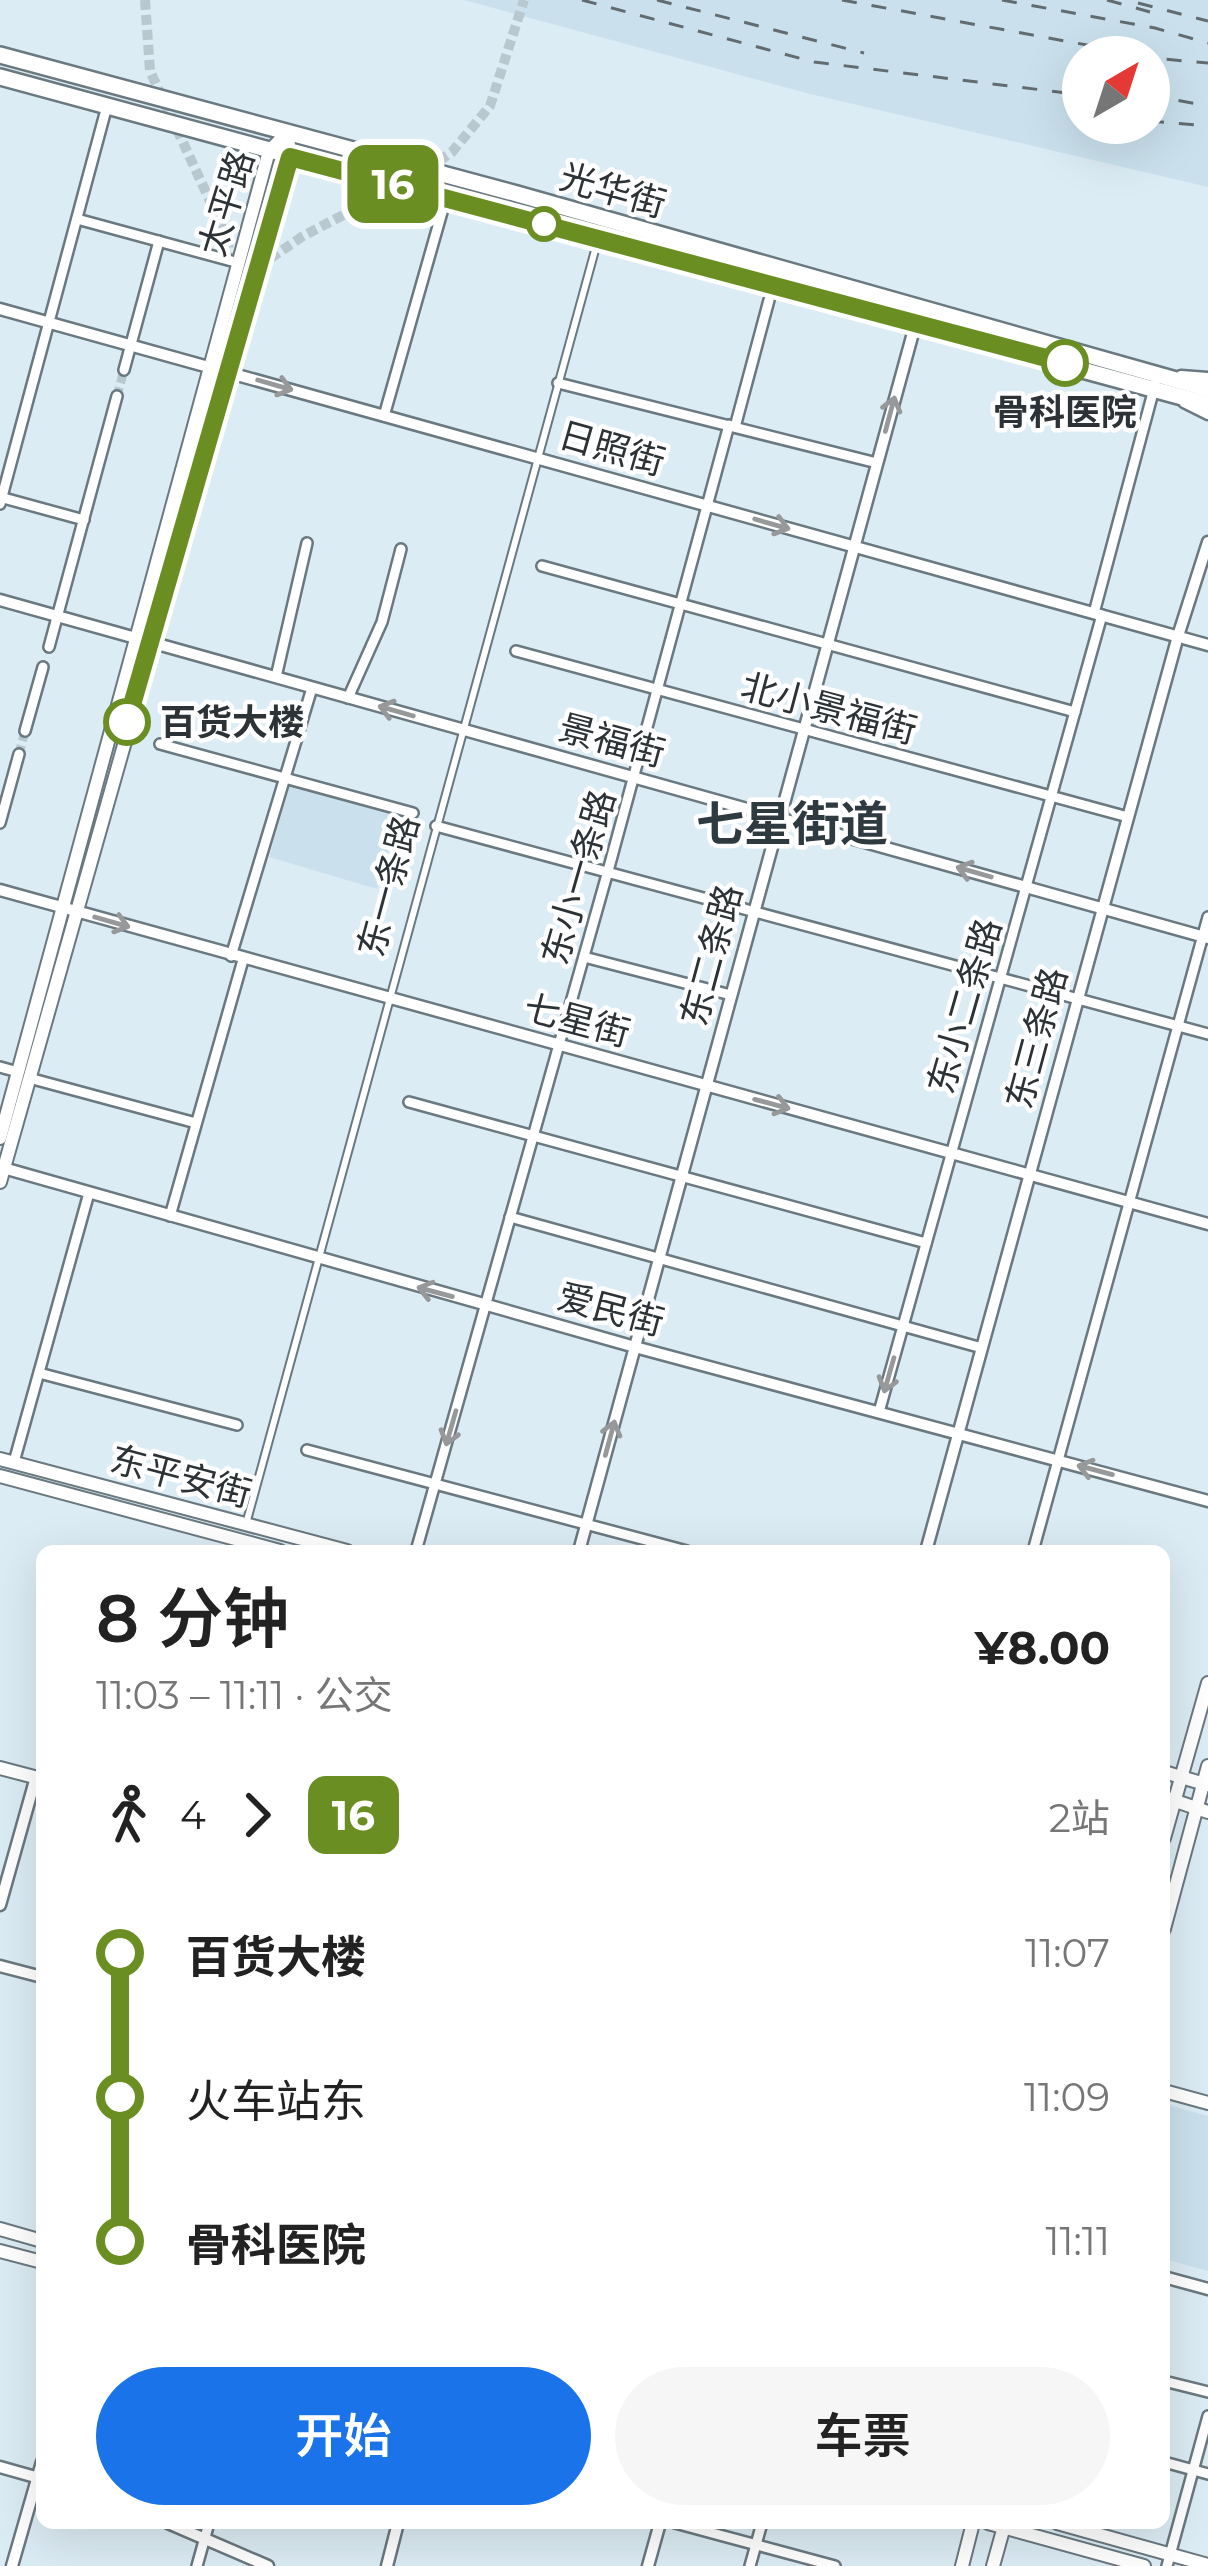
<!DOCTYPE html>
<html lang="zh">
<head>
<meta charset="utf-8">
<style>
  body { margin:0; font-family:Montserrat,"Noto Sans SC",sans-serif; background:#f6f6f6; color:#222; height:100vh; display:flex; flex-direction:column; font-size:45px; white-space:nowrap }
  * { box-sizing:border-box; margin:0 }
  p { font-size:39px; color:#767676 }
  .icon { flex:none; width:66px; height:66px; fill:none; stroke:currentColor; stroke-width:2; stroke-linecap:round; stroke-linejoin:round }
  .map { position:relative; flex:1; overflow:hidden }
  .details { position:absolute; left:36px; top:1545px; width:1134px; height:984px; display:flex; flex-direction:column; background:#fff; border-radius:18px; box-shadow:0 12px 48px #0002 }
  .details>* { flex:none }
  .badge { padding:0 24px; border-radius:18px; font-size:42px; line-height:78px }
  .needle { width:78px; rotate:39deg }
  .fabs { position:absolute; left:1062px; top:36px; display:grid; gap:24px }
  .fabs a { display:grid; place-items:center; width:108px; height:108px; border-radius:50%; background:#fff; box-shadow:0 12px 48px #0002; font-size:60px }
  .map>.badge { position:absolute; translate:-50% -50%; box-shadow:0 0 0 6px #fff }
  .legs { display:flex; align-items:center; gap:18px; height:132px; padding:0 60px; font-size:39px }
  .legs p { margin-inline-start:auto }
  .headline { display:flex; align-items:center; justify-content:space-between; height:204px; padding:0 60px }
  h1 { font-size:66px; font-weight:600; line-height:90px }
  .primary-button { display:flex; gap:24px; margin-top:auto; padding:24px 60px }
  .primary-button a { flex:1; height:138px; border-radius:72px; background:#1a73e8; color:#fff; font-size:48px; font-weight:600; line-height:138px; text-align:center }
  .primary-button a+a { background:#f6f6f6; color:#222 }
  ul { padding:0 60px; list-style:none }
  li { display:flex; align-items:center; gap:42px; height:144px; font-size:45px }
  li i { display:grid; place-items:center; width:18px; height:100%; margin:0 15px; background:currentColor }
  li i::after { content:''; width:30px; height:30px; margin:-15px; border:9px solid; border-radius:50%; background:#fff }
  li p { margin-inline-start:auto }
  li:first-child i { background:linear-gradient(#0000 50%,currentColor 0) }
  li:last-child i { background:linear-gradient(currentColor 50%,#0000 0) }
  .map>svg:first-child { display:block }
</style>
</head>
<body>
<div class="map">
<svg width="1208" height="2566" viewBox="0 0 1208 2566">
  <rect width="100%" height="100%" fill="#dcecf4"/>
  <!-- built -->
  <g fill="#cae1ed" fill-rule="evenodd">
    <path d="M464 0H1208V187L806 93ZM1149 57V123H1083V57Z"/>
    <polygon points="290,785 398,816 377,889 269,857"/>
    <polygon points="1164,2104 1208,2116 1208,2271 1164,2259"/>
  </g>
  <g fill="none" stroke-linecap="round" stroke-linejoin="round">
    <!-- minor-tunnel -->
    <g stroke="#b9c7ce" stroke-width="9" stroke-dasharray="9 4.5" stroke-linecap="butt">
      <polyline points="117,396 124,370"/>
      <polyline points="19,754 25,731"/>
    </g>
    <!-- tertiary-tunnel -->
    <g stroke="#b9c7ce" stroke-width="10" stroke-dasharray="10 5" stroke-linecap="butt">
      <polyline points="145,0 150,71 228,240 230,267"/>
      <polyline points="215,396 239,305 271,258 303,236 414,178 452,152 490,106 524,0"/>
    </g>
    <!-- pedestrian casing -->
    <g stroke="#6a787f" stroke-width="10">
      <polyline id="pedestrian" points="246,1524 597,243"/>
    </g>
    <!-- minor casing -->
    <g stroke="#6a787f" stroke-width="14">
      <g id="minor">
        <polyline points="77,219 239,263"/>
        <polyline points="124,370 159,241"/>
        <polyline points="558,383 877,463"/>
        <polyline points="384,416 446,198"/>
        <polyline points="735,427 769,300"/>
        <polyline points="0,497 84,520"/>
        <polyline points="0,504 107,106"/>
        <polyline points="542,566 1075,712"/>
        <polyline points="1094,613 1155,385"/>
        <polyline points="49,647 117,396"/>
        <polyline points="516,651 1128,817"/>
        <polyline points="276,677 307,543"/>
        <polyline points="348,698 382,622 401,549"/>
        <polyline points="25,731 43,667"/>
        <polyline points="160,744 413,813"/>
        <polyline points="0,823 19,754"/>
        <polyline points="436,826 1208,1034"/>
        <polyline points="231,956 312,688"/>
        <polyline points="584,957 731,995"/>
        <polyline points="0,1067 18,1072"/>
        <polyline points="29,1078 196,1123"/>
        <polyline points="409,1102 926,1243"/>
        <polyline points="170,1216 243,960"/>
        <polyline points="510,1217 982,1348"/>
        <polyline points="39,1373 237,1425"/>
        <polyline points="879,1412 1102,615"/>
        <polyline points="307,1450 687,1551"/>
        <polyline points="14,1462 89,1193"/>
        <polyline points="416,1551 608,871 729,425"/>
        <polyline points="1033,1551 1208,917"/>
        <polyline points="1164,2381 1208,2392"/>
        <polyline points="1164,2462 1208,2474"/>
        <polyline points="675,2523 835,2566"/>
        <polyline points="197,2566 209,2523"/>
        <polyline points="750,2566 762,2523"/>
        <polyline points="1167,2566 1208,2416"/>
      </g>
    </g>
    <!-- tertiary casing -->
    <g stroke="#6a787f" stroke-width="15">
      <g id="tertiary">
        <polyline points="0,309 1208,645"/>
        <polyline points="1181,376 1208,378"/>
        <polyline points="1184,402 1208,414"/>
        <polyline points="0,600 1208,938"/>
        <polyline points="157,617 215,396"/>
        <polyline points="0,890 1208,1224"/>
        <polyline points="0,1167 635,1347 1208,1501"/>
        <polyline points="579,1551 916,322"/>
        <polyline points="926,1551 1178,636 1208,542"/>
        <polyline points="0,1905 36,1777"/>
        <polyline points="0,1966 42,1977"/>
        <polyline points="1164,2277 1208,2289"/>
        <polyline points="0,2467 39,2478"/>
        <polyline points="168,2523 268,2566"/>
        <polyline points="12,2566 42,2462"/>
        <polyline points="387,2566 398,2523"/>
        <polyline points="648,2566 660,2523"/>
      </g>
    </g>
    <!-- secondary casing -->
    <g stroke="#6a787f" stroke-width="16">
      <g id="secondary">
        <polyline points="0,1138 269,151 287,133"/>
        <polyline points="0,1182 291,157 287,133"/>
        <polyline points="0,1459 347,1551"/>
        <polyline points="0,1476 280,1551"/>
        <polyline points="0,1768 42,1779"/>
        <polyline points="1164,1772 1208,1785"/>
        <polyline points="1164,1797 1208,1812"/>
        <polyline points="1164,1838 1208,1683"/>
        <polyline points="1164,1929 1208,1766"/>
        <polyline points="1164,2091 1208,2103"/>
        <polyline points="0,2229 42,2241"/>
        <polyline points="0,2251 42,2262"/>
        <polyline points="988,2523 1144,2566"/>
        <polyline points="1057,2523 1208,2565"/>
        <polyline points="962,2566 973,2523"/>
        <polyline points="993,2566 1005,2523"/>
      </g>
    </g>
    <!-- trunk casing -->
    <g stroke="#6a787f" stroke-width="20">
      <g id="trunk">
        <polyline points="0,55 517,194 1208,389"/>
        <polyline points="0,77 1208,404"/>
      </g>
    </g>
    <!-- pedestrian -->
    <use href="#pedestrian" stroke="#fff" stroke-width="6"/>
    <!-- minor -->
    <use href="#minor" stroke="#fff" stroke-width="9"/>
    <!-- tertiary -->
    <use href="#tertiary" stroke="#fff" stroke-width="10"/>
    <!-- secondary -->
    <use href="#secondary" stroke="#fff" stroke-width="12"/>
    <!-- trunk -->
    <use href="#trunk" stroke="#fff" stroke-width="15"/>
    <!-- rail -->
    <g stroke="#626c70" stroke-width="3" stroke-dasharray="15 15" stroke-linecap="butt">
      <polyline points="582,0 814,62 1083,95"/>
      <polyline points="657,0 864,53"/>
      <polyline points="842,0 1163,59 1208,63"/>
      <polyline points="1002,0 1155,28 1208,43"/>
      <polyline points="1107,0 1150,12"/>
      <polyline points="1138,3 1208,21"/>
      <polyline points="1149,95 1208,106"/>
      <polyline points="1149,121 1208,126"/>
    </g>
  </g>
  <!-- one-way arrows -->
  <defs><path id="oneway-shaft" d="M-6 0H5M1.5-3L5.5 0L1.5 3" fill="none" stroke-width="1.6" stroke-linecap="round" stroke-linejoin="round" transform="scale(3)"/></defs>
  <g stroke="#96989a">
    <use href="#oneway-shaft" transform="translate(275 385) rotate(16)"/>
    <use href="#oneway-shaft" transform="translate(890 414) rotate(-75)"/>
    <use href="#oneway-shaft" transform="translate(772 524) rotate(16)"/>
    <use href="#oneway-shaft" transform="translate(396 711) rotate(-164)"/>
    <use href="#oneway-shaft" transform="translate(974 872) rotate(-164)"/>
    <use href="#oneway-shaft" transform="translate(112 922) rotate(16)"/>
    <use href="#oneway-shaft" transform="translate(772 1104) rotate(15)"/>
    <use href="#oneway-shaft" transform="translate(435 1292) rotate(-165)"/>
    <use href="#oneway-shaft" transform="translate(889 1375) rotate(106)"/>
    <use href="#oneway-shaft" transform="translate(451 1428) rotate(106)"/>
    <use href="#oneway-shaft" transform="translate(610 1438) rotate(-75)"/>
    <use href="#oneway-shaft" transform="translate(1095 1470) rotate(-165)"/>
  </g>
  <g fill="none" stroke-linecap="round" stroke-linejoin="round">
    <!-- line-1 casing -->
    <g stroke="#fff" stroke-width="27">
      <polyline id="line-1" points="127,722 290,157 1065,363"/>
    </g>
    <!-- line-1 -->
    <use href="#line-1" stroke="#6b8e23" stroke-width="18"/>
  </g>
  <!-- markers -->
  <g fill="#fff" stroke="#6b8e23" stroke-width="6">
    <circle cx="544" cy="224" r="15"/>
    <circle cx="1065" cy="363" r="21"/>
    <circle cx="127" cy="722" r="21"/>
  </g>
  <g text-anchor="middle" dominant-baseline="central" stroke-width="9" stroke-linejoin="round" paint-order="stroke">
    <!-- street labels -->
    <g font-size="36" fill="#2c3235" stroke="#fff">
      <text transform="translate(613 190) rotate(16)">光华街</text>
      <text transform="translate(226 203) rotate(-73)">太平路</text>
      <text transform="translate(612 448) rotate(16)">日照街</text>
      <text transform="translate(829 708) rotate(15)">北小景福街</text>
      <text transform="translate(612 740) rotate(15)">景福街</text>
      <text transform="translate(578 877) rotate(-74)">东小一条路</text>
      <text transform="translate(388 886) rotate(-75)">东一条路</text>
      <text transform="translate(711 955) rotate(-75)">东二条路</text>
      <text transform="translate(964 1006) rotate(-74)">东小二条路</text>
      <text transform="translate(577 1020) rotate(15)">七星街</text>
      <text transform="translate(1036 1038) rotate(-75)">东三条路</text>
      <text transform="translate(611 1309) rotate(15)">爱民街</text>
      <text transform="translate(181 1476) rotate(15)">东平安街</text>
    </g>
    <!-- stop labels -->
    <g font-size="36" font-weight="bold" fill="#2c3235" stroke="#fff">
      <text x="1065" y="412">骨科医院</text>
      <text x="160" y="722" text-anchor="start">百货大楼</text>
    </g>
    <!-- district labels -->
    <g font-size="48" font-weight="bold" fill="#2e3a40" stroke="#fff">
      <text x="792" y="824">七星街道</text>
    </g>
  </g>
</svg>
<div class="fabs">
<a><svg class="needle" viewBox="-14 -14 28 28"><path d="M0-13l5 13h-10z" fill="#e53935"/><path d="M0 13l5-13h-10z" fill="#767676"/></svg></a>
</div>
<b class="badge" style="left:393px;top:184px;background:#6b8e23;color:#fff">16</b>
<section class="details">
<div class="headline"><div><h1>8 分钟</h1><p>11:03 – 11:11 · 公交</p></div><b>¥8.00</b></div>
<div class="legs"><svg class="icon" aria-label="walk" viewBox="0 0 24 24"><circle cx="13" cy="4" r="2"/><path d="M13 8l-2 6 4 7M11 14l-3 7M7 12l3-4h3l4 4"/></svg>4<svg class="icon" aria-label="forward" viewBox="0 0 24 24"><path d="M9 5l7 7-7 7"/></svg><b class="badge" style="background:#6b8e23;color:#fff">16</b><p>2站</p></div>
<ul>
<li><i style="color:#6b8e23"></i><b>百货大楼</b><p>11:07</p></li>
<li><i style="color:#6b8e23"></i><span>火车站东</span><p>11:09</p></li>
<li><i style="color:#6b8e23"></i><b>骨科医院</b><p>11:11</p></li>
</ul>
<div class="primary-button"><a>开始</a><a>车票</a></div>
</section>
</div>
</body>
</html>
